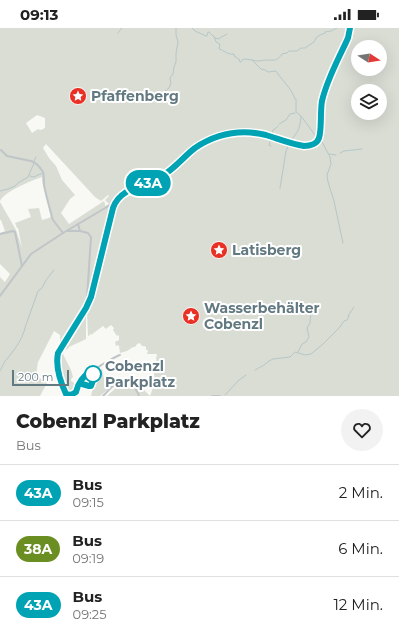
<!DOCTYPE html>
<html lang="de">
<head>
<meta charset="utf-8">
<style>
  body { margin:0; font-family:Montserrat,sans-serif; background:#f2f2f2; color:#222; height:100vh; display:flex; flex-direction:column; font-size:15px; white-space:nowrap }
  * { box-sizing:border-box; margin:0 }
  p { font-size:13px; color:#767676 }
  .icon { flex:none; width:22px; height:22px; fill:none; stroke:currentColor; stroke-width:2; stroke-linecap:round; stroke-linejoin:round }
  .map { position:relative; height:368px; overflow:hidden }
  .drawer { display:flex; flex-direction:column; background:#fff; flex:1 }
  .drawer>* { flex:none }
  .badge { padding:0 8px; border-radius:13px; font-size:14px; line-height:26px }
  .needle { width:26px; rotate:102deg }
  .tools { position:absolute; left:351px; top:12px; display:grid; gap:8px }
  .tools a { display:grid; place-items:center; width:36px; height:36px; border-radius:50%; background:#fff; box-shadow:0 4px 16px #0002; font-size:20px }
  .scale { position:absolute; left:12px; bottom:10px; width:57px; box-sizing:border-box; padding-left:4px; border:2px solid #627981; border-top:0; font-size:11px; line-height:14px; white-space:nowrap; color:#627981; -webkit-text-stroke:3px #fff; paint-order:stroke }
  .map>.badge { position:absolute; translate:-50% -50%; box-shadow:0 0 0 2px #fff }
  .round { display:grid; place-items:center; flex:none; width:42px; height:42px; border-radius:21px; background:#f2f2f2 }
  .headline { display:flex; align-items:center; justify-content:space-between; height:68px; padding:0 16px }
  h1 { font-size:19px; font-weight:800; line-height:30px }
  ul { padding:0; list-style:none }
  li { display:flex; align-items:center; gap:12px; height:56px; padding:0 16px; border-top:1px solid #e0e0e0 }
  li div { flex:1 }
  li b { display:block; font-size:15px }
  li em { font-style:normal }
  li .badge { min-width:44px; font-weight:700; text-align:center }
  .status { display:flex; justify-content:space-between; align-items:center; height:28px; padding:0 20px; background:#fff; direction:ltr }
  .status svg { height:11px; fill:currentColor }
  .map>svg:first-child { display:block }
</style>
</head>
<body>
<div class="status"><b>09:13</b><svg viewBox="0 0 49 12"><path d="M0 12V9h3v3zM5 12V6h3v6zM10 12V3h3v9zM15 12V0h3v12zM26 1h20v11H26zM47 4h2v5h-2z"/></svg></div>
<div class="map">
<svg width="399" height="368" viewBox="0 0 399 368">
  <rect width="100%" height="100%" fill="#f8f8f5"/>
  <!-- green -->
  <g fill="#d9ddd4" fill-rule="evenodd">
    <path d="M0 0H399V368H150C155 357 155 347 153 335L157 332 156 331 157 326H147L148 322H146V319L144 318H142L140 315 137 316 135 319H133L127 323 120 325 119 318 118 317 116 318 115 314 119 312V307L117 308 113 302 114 300 111 297 107 300 106 301 103 298 91 307 90 305V307L88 308 87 283 86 284V311L69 319V320L64 323 63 326 71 342 73 349 71 351V353L74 355 75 357 81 356 79 363V368H64C58 355 51 342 55 328 57 318 61 319 60 307L54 303 38 334 36 347 41 351 47 355 40 368H0V249L5 254 10 246 0 236V205L5 203 1 192H0V174L16 202 22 220 18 200H17L15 195 31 189 28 181 39 180 42 192 49 190 51 188 42 153V149C31 153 5 163 0 173ZM358 19H380V41H358ZM358 63H380V85H358ZM37 87 45 90V100L41 102 38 101 32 105 26 95ZM46 116 95 169 101 173 108 167 109 168 105 172 109 176 112 174 105 178V176L104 173 69 196 61 185 70 171 75 167 62 152 56 138 49 130 43 120ZM148 153 150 159 120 172 114 173C117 163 138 157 148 153Z"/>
    <polygon points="102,341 105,356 107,357 111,356 112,358 100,368 91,368 96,348 99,346 98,343"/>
    <path d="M136 354 150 368H107C116 361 118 354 131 359Z"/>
  </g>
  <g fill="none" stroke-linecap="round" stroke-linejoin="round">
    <!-- stream -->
    <g stroke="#b6c7c8" stroke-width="1">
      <path d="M192 0 195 3 206 8H207L208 4H209L213 8H214L216 14 220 16 219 21C224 22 227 27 234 26V28L239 31 240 34H241L243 31C249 31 254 33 259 33 261 33 263 32 265 32 273 32 277 34 282 26L287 25 289 23H297L301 20H305L314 14 316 10 320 7 325 5V4L331 3 337 0"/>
      <polyline points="118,5 122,0"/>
      <polyline points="215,10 218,11 227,6"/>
      <path d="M252 32 261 41 265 42 268 44 276 43C282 53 291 59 295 71H296V84L301 88 315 107 321 112 330 129 331 136 327 147 328 154 334 173 343 215"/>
      <polyline points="156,72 160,67 169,60 171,55 170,50 173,46 174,39 176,34 176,25 178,14 176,7 176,0"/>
      <polyline points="279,96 286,92 290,86 295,85"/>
      <polyline points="272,107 273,102 275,101 278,98"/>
      <polyline points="271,110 269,117 271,118"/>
      <path d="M292 111C299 103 300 99 301 89"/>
      <polyline points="340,125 344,123 362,121"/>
      <polyline points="329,126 336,127"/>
      <polyline points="34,133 36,129"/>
      <polyline points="30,148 34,149 40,146 42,146"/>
      <polyline points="280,160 286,123 289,116"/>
      <polyline points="0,163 8,161 15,158 18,155 28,149 34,135"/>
      <polyline points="348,288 354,279"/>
      <polyline points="298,324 302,316 306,314 309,309 307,300 310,295 311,280"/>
      <polyline points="255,342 264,337 269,333 273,331 290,329 295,324 305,327 311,326 323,316 340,299 344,293 347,292 349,288"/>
      <path d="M0 343 5 333 7 331C13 323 20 315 23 306 25 302 25 298 27 294L38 263 42 260 46 252 54 242"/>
      <polyline points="225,367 239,352 246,347"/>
    </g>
    <!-- minor -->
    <g stroke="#bfc5c8" stroke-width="2">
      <path d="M1 122 7 128 31 133C37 135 40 139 43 144 44 148 44 153 44 157 46 167 49 178 52 189L53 192 63 205"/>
      <polyline points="78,196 80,203 88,205 91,209 87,270 89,275"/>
      <polyline points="67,203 80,203"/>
      <polyline points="0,206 13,203 15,204 22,238"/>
      <polyline points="0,268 31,226 63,205 112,176 114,176"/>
      <polyline points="66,366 72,367 76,365"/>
      <path d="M67 368C61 355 54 339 59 325L90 272 113 180C119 161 144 157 160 149 174 142 183 129 195 120 215 106 239 102 263 107 277 110 290 115 304 118L313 117 316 114 319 110 321 82 324 64 348 10 350 0"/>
      <path d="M76 368C77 351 90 344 103 336 109 333 114 329 120 327"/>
      <path d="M103 368C107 364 112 358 117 355 128 351 136 359 139 368"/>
      <polyline points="212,368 220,368"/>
    </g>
  </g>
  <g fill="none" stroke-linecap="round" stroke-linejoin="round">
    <!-- line casing -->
    <g stroke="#fff" stroke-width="9">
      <path id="line" d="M82 356 89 358H91L94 350 91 343C83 348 78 355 76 364L71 367 66 366C60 353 55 339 58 325L86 280 91 269 113 180C119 161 144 157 160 149 174 142 183 129 195 120 216 106 241 101 266 107 279 111 291 116 304 118 310 118 317 116 319 110 322 101 320 84 322 73 327 51 339 30 348 10L350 0"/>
    </g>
    <!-- line -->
    <use href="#line" stroke="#00a3b4" stroke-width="6"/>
  </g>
  <!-- icons -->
  <defs>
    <g id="sight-disc" transform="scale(0.9)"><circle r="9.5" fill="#e83025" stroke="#fff"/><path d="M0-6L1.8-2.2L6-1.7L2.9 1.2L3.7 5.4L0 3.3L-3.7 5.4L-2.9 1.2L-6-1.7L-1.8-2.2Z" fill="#fff"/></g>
  </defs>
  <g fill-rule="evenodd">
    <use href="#sight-disc" x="78" y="68"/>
    <use href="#sight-disc" x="219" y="222"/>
    <use href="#sight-disc" x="191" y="288"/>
  </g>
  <!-- markers -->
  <circle fill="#fff" stroke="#00a3b4" stroke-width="2" cx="93" cy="346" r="8"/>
  <g text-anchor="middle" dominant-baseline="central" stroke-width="4" stroke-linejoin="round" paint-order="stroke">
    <!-- poi labels -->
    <g font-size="14" font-weight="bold" fill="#627981" stroke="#fff" text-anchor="start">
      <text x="91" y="68">Pfaffenberg</text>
      <text x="232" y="222">Latisberg</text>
      <text x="204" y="280">Wasserbehälter<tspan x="204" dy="16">Cobenzl</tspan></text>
    </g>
    <!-- stop labels -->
    <g font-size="14" font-weight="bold" fill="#627981" stroke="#fff" text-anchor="start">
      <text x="105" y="338">Cobenzl<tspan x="105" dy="16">Parkplatz</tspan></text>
    </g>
  </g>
</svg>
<div class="tools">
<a><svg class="needle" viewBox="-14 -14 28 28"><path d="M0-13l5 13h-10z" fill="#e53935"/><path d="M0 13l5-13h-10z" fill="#767676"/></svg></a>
<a><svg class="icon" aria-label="layers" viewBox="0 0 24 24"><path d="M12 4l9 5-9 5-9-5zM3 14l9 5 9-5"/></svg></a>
</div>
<div class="scale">200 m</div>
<b class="badge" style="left:148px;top:155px;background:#00a3b4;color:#fff">43A</b>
</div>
<section class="drawer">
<div class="headline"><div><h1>Cobenzl Parkplatz</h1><p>Bus</p></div><a class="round"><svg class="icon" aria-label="heart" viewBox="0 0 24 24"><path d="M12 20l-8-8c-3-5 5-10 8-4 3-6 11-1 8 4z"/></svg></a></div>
<ul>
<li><span class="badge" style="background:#00a3b4;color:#fff">43A</span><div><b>Bus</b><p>09:15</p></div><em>2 Min.</em></li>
<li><span class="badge" style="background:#6b8e23;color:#fff">38A</span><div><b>Bus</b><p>09:19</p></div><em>6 Min.</em></li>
<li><span class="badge" style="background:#00a3b4;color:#fff">43A</span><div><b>Bus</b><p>09:25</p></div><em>12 Min.</em></li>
</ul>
</section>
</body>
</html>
